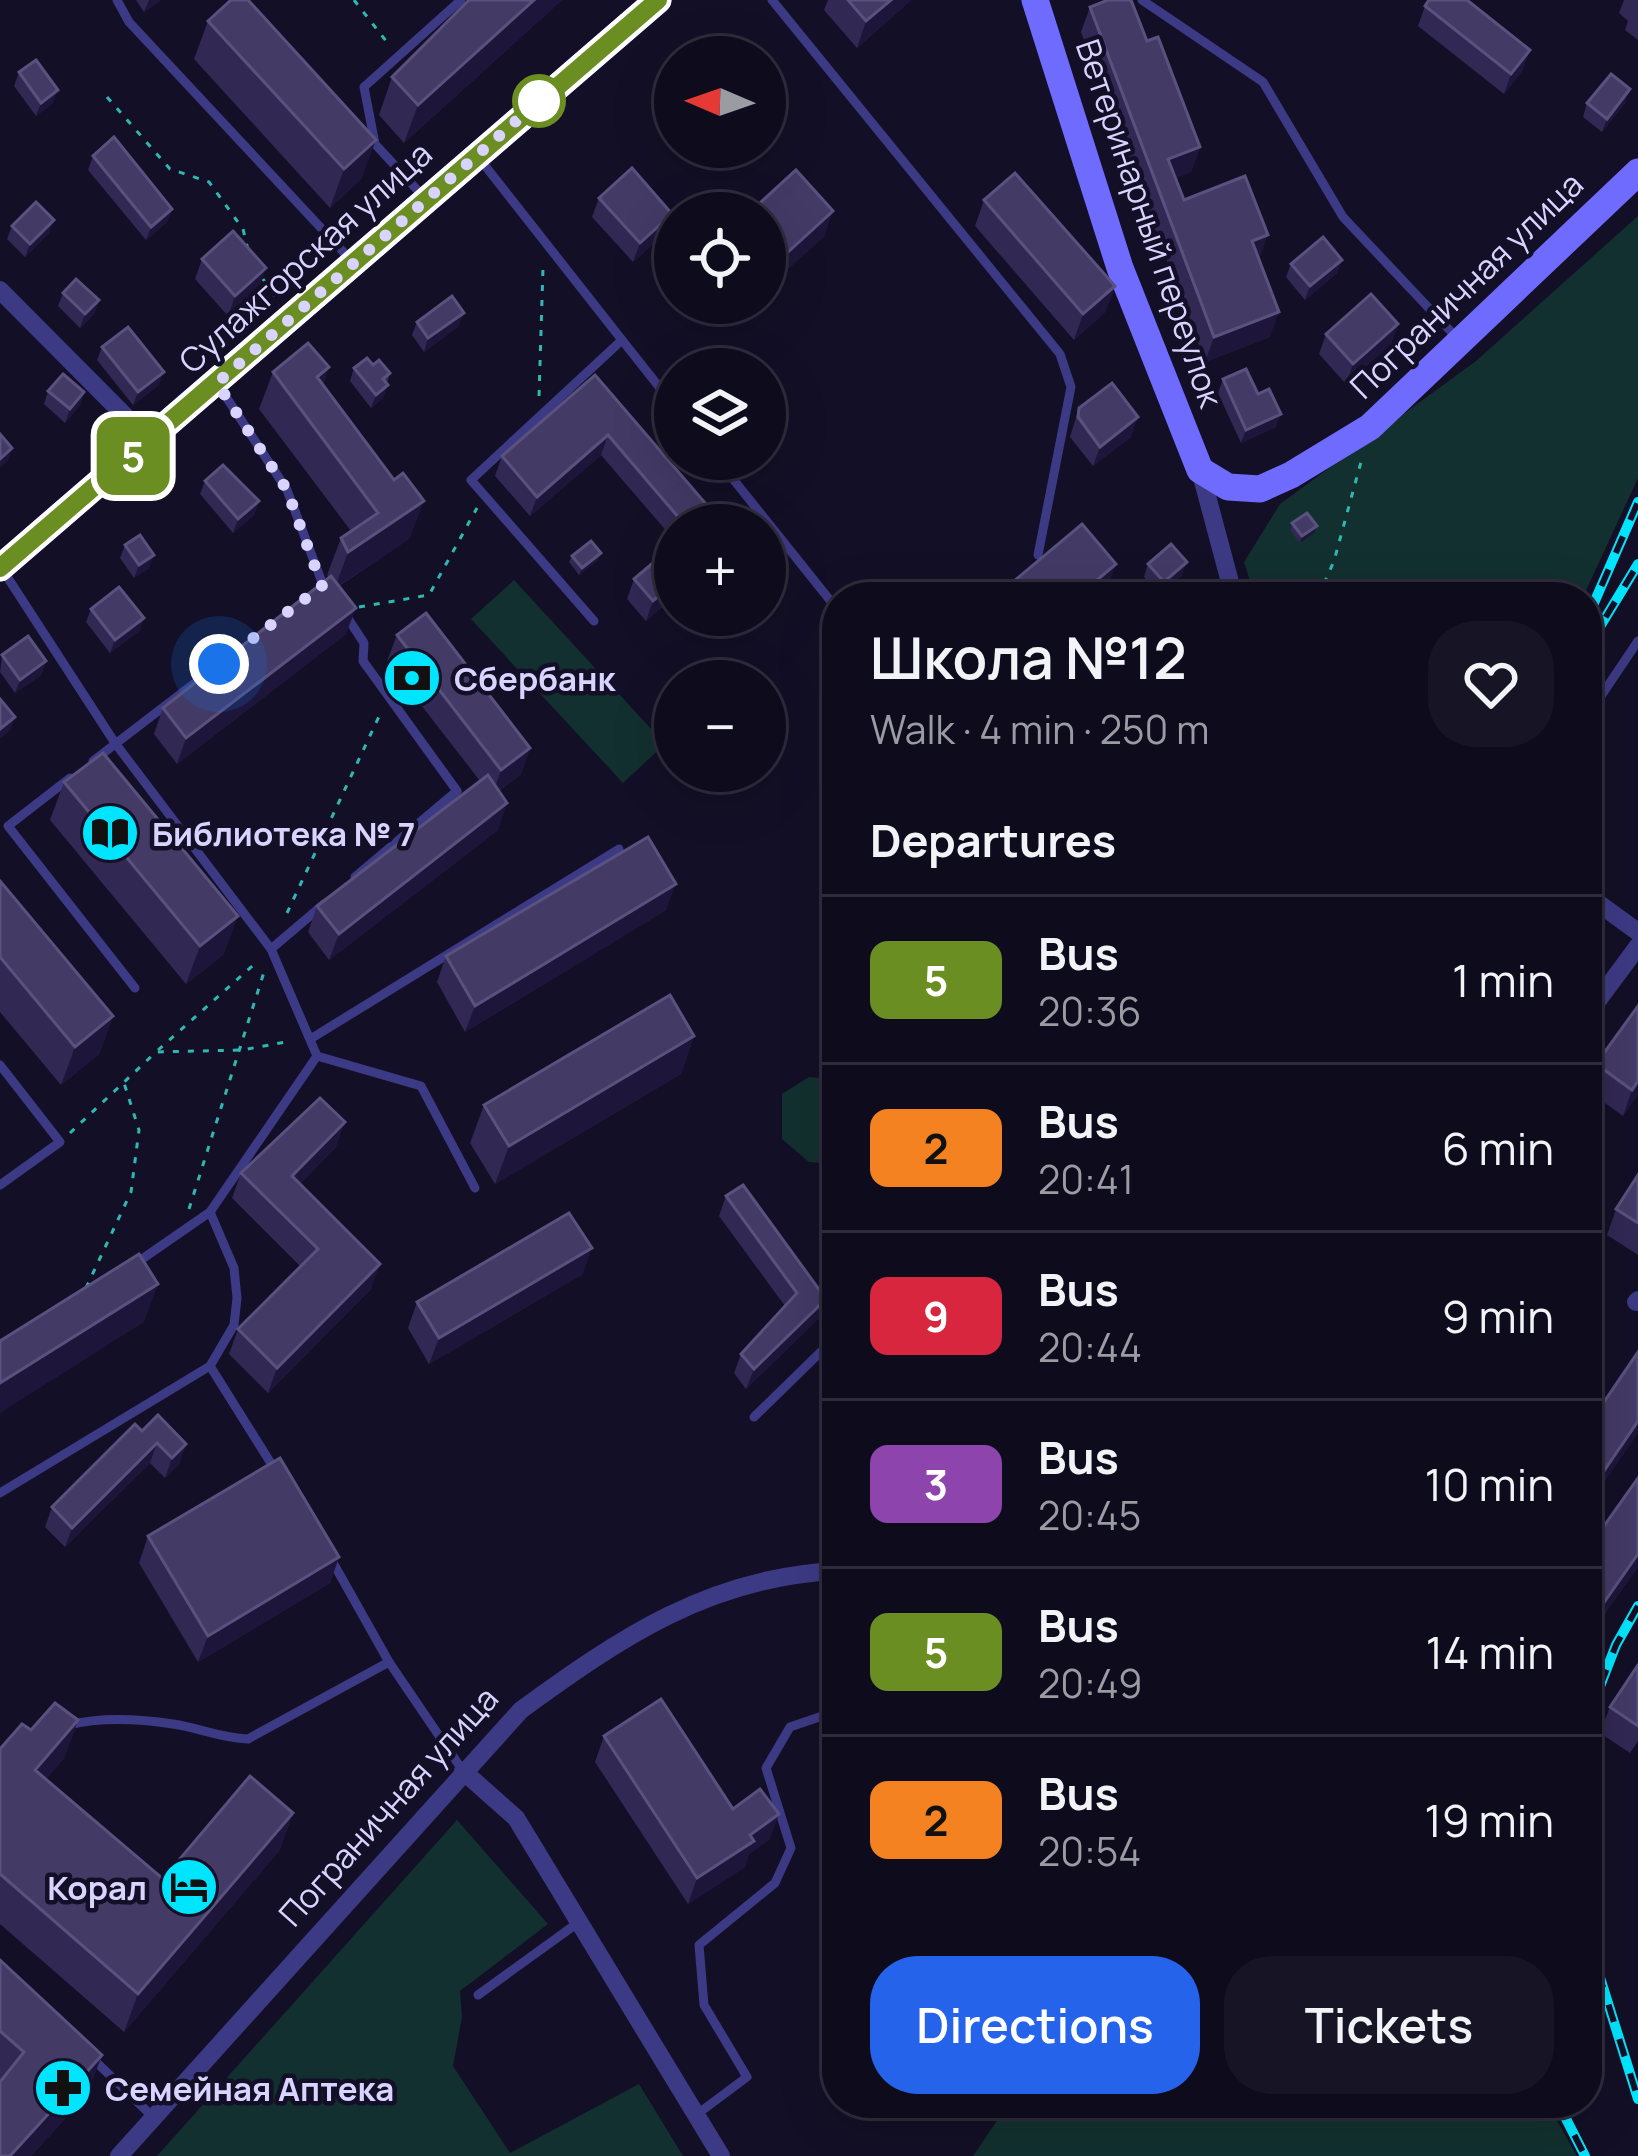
<!DOCTYPE html>
<html lang="en">
<head>
<meta charset="utf-8">
<style>
  body { margin:0; font-family:Manrope,sans-serif; background:#171425; color:#f1f3f6; height:100vh; display:flex; flex-direction:column; font-size:45px; white-space:nowrap }
  * { box-sizing:border-box; margin:0 }
  p { font-size:39px; color:#9b9ba3 }
  .icon { flex:none; width:66px; height:66px; fill:none; stroke:currentColor; stroke-width:2; stroke-linecap:round; stroke-linejoin:round }
  .map { position:relative; flex:1; overflow:hidden }
  .sheet { position:absolute; left:822px; top:582px; width:780px; height:1536px; display:flex; flex-direction:column; background:#0e0b1c; border-radius:48px; box-shadow:0 12px 48px #0002,0 0 0 3px #2e2b3b }
  .sheet>* { flex:none }
  .badge { padding:0 24px; border-radius:18px; font-size:42px; line-height:78px }
  .needle { width:78px; rotate:272deg }
  .controls { position:absolute; left:654px; top:36px; display:grid; gap:24px }
  .controls a { display:grid; place-items:center; width:132px; height:132px; border-radius:50%; background:#0e0b1c; box-shadow:0 12px 48px #0002,0 0 0 3px #2e2b3b; font-size:60px }
  .you { position:absolute; width:60px; height:60px; margin:-30px; border:9px solid #fff; border-radius:50%; background:#1a73e8; box-shadow:0 0 0 18px #1a73e833 }
  .map>.badge { position:absolute; translate:-50% -50%; box-shadow:0 0 0 6px #fff }
  h2 { padding:0 48px; font-size:45px; line-height:108px }
  .round { display:grid; place-items:center; flex:none; width:126px; height:126px; border-radius:48px; background:#171425 }
  .head { display:flex; align-items:center; justify-content:space-between; height:204px; padding:0 48px }
  h1 { font-size:57px; font-weight:600; line-height:90px }
  .cta { display:flex; gap:24px; margin-top:auto; padding:24px 48px }
  .cta a { flex:1; height:138px; border-radius:48px; background:#2563eb; color:#fff; font-size:48px; font-weight:600; line-height:138px; text-align:center }
  .cta a+a { background:#171425; color:#f1f3f6 }
  ul { padding:0; list-style:none }
  li { display:flex; align-items:center; gap:36px; height:168px; padding:0 48px; border-top:3px solid #2e2b3b }
  li div { flex:1 }
  li b { display:block; font-size:45px }
  li em { font-style:normal }
  li .badge { min-width:132px; font-weight:700; text-align:center }
  .map>svg:first-child { display:block }
</style>
</head>
<body>
<div class="map">
<svg width="1638" height="2156" viewBox="0 0 1638 2156">
  <rect width="100%" height="100%" fill="#130f26"/>
  <!-- green -->
  <g fill="#12302f">
    <polygon points="1638,216 1638,478 1583,597 1255,597 1244,562 1280,504 1476,361"/>
    <polygon points="514,580 665,744 623,783 471,619"/>
    <polygon points="809,1077 837,1079 837,1164 809,1162 782,1139 782,1094"/>
    <polygon points="457,1820 548,1924 460,1991 462,2017 453,2066 510,2153 639,2084 683,2156 157,2156"/>
    <polygon points="1009,2103 1547,2103 1577,2156 973,2156"/>
  </g>
  <g fill="none" stroke-linecap="round" stroke-linejoin="round">
    <!-- path -->
    <g stroke="#2fb8b0" stroke-width="3" stroke-dasharray="6 9" stroke-linecap="butt">
      <polyline points="354,0 390,46"/>
      <polyline points="107,97 170,169 209,182 243,229 248,250"/>
      <polyline points="263,279 275,296"/>
      <polyline points="539,396 543,268"/>
      <polyline points="1318,597 1334,561 1361,462"/>
      <polyline points="359,607 429,595 477,508"/>
      <polyline points="287,913 382,710"/>
      <polyline points="158,1050 258,961"/>
      <polyline points="70,1133 156,1052 242,1050 291,1041"/>
      <polyline points="189,1209 264,972"/>
      <polyline points="86,1288 131,1192 139,1130 124,1083"/>
    </g>
    <!-- service -->
    <g stroke="#3d3a85" stroke-width="9">
      <polyline points="117,0 129,22 350,259"/>
      <polyline points="772,0 1060,354 1071,387 1038,555"/>
      <polyline points="1142,0 1263,82 1343,217 1457,338"/>
      <polyline points="479,158 622,340 471,480 594,621"/>
      <polyline points="422,195 375,144 364,87 461,0"/>
      <polyline points="622,340 675,407"/>
      <polyline points="217,383 287,490 325,590"/>
      <polyline points="717,459 837,609"/>
      <polyline points="347,617 364,643 363,661 457,791 355,877"/>
      <polyline points="1587,734 1601,696 1638,641"/>
      <polyline points="93,761 213,669"/>
      <polyline points="70,778 8,826 135,988"/>
      <polyline points="271,949 324,904"/>
      <polyline points="312,1038 619,849"/>
      <polyline points="317,1056 421,1086 475,1188"/>
      <polyline points="0,1065 60,1142 0,1185"/>
      <polyline points="132,1266 210,1212"/>
      <polyline points="210,1366 277,1473"/>
      <polyline points="754,1417 837,1336"/>
      <polyline points="0,1493 210,1366 234,1325 237,1298 234,1268 210,1212 317,1056 271,949 115,743 4,572"/>
      <polyline points="331,1559 389,1662 463,1771"/>
      <path d="M68 1725C101 1717 140 1719 173 1724 200 1728 221 1738 248 1739L389 1662"/>
      <polyline points="478,1995 579,1922"/>
      <polyline points="93,2059 154,2118"/>
      <polyline points="696,2115 747,2077 704,2005 699,1945 775,1883 791,1848 766,1768 790,1727 837,1711"/>
    </g>
    <!-- minor -->
    <g stroke="#3d3a85" stroke-width="18">
      <polyline points="0,290 150,441"/>
      <polyline points="1200,470 1234,597"/>
      <polyline points="1587,895 1638,932"/>
      <polyline points="1587,1015 1638,946"/>
      <polyline points="1636,1302 1638,1300"/>
      <polyline points="463,1771 516,1818 721,2156"/>
      <path d="M119 2156 521 1710C620 1638 709 1577 837 1571"/>
    </g>
    <!-- secondary -->
    <g stroke="#6f6bff" stroke-width="27">
      <polyline points="1035,0 1120,268 1200,470 1228,487 1260,489 1291,475 1370,427 1638,172"/>
      <polyline points="0,568 658,0"/>
    </g>
    <!-- rail casing -->
    <g stroke="#00e5ff" stroke-width="10">
      <g id="rail">
        <polyline points="1587,619 1638,502"/>
        <polyline points="1587,648 1638,564"/>
        <polyline points="1587,1720 1616,1645 1638,1606"/>
        <polyline points="1587,1936 1638,2099"/>
        <polyline points="1558,2103 1585,2156"/>
      </g>
    </g>
    <!-- rail -->
    <use href="#rail" stroke="#130f26" stroke-width="6" stroke-dasharray="18" stroke-linecap="butt"/>
  </g>
  <!-- wall -->
  <g fill="#312854">
    <polygon points="136,0 161,0 144,12"/>
    <polygon points="469,0 562,0 404,143 379,115 392,77"/>
    <polygon points="828,0 911,0 857,48 824,10"/>
    <polygon points="1624,0 1638,0 1638,40 1625,30 1628,21 1619,13"/>
    <polygon points="1425,6 1523,70 1504,94 1418,26"/>
    <polygon points="1090,7 1147,41 1200,147 1191,172 1175,178 1184,200 1259,260 1270,337 1205,362 1081,32"/>
    <polygon points="208,21 362,178 330,208 194,59"/>
    <polygon points="19,72 53,103 36,116 14,86"/>
    <polygon points="1587,103 1625,103 1602,132 1583,117"/>
    <polygon points="93,156 172,209 167,222 146,240 88,170"/>
    <polygon points="599,198 665,233 633,262 592,217"/>
    <polygon points="984,200 1115,286 1105,312 1074,340 975,226"/>
    <polygon points="12,226 49,233 25,257 7,239"/>
    <polygon points="202,259 259,288 228,316 195,279"/>
    <polygon points="1342,260 1337,273 1305,300 1286,277 1291,264"/>
    <polygon points="63,293 99,300 94,314 80,328 58,306"/>
    <polygon points="729,303 751,303 739,314"/>
    <polygon points="417,322 459,326 424,352 412,335"/>
    <polygon points="1398,324 1391,344 1346,384 1319,354 1326,334"/>
    <polygon points="102,347 159,385 133,405 97,360"/>
    <polygon points="373,365 390,373 383,398 371,408 350,381 354,368"/>
    <polygon points="329,367 323,384 410,538 339,586 346,634 177,764 154,734 163,708 329,578 327,575 341,538 351,531 259,409 273,372"/>
    <polygon points="595,375 724,525 675,525 675,541 601,455 530,516 495,476 502,456"/>
    <polygon points="1223,379 1258,394 1276,427 1241,443 1218,393"/>
    <polygon points="48,391 84,392 80,405 65,423 44,404"/>
    <polygon points="1079,408 1131,437 1093,466 1070,437"/>
    <polygon points="205,481 259,501 254,515 233,533 200,494"/>
    <polygon points="1292,523 1314,533 1300,543 1290,530"/>
    <polygon points="675,544 675,596 646,621 627,599 634,579"/>
    <polygon points="125,545 149,568 134,578 120,558"/>
    <polygon points="572,556 598,560 579,575 569,562"/>
    <polygon points="1148,564 1182,575 1159,595 1144,577"/>
    <polygon points="91,609 144,618 139,631 110,653 86,622"/>
    <polygon points="397,635 530,748 521,774 499,791 498,830 329,960 308,932 317,906 480,781 387,661"/>
    <polygon points="2,655 46,661 41,675 15,693 0,672"/>
    <polygon points="64,782 224,954 186,984 50,820"/>
    <polygon points="0,881 113,1016 99,1054 61,1085 0,1012"/>
    <polygon points="666,910 465,1032 437,982 446,956"/>
    <polygon points="1638,1006 1638,1094 1623,1116 1587,1090 1596,1064"/>
    <polygon points="694,1036 681,1074 495,1184 470,1143 484,1105"/>
    <polygon points="336,1147 300,1184 371,1289 268,1393 229,1354 238,1329 300,1266 232,1198 241,1173"/>
    <polygon points="1638,1175 1638,1255 1607,1235 1616,1209"/>
    <polygon points="726,1196 826,1299 819,1318 746,1389 734,1373 741,1354 785,1306 719,1216"/>
    <polygon points="583,1274 429,1364 408,1328 417,1302"/>
    <polygon points="142,1431 186,1444 179,1464 165,1478 150,1463 65,1547 45,1527 52,1507"/>
    <polygon points="148,1536 339,1557 330,1583 198,1662 139,1563"/>
    <polygon points="1587,1550 1638,1567 1588,1637 1587,1636"/>
    <polygon points="1638,1665 1638,1741 1630,1753 1600,1733 1610,1707"/>
    <polygon points="78,1720 64,1758 46,1779 163,1879 293,1813 279,1851 124,2032 0,1924 0,1749 31,1730"/>
    <polygon points="604,1736 733,1809 770,1839 749,1854 745,1867 688,1904 595,1762"/>
    <polygon points="0,1960 88,2093 31,2156 0,2156"/>
  </g>
  <!-- shaded-wall -->
  <g fill="#1d163a">
    <polygon points="149,0 161,0 144,12"/>
    <polygon points="534,0 562,0 404,143 418,105"/>
    <polygon points="891,0 911,0 857,48 866,21"/>
    <polygon points="1530,50 1523,70 1504,94 1511,74"/>
    <polygon points="1630,89 1625,103 1602,132 1607,119"/>
    <polygon points="58,90 53,103 36,116 41,103"/>
    <polygon points="376,140 362,178 330,208 344,169"/>
    <polygon points="1200,147 1191,172 1159,185 1168,159"/>
    <polygon points="172,209 167,222 146,240 151,227"/>
    <polygon points="833,211 824,237 765,290 765,273"/>
    <polygon points="672,214 665,233 633,262 640,243"/>
    <polygon points="54,220 49,233 25,257 30,244"/>
    <polygon points="1268,235 1259,260 1252,241"/>
    <polygon points="1342,260 1337,273 1305,300 1310,286"/>
    <polygon points="266,268 259,288 228,316 235,296"/>
    <polygon points="1115,286 1105,312 1074,340 1083,314"/>
    <polygon points="99,300 94,314 80,328 85,314"/>
    <polygon points="1279,312 1270,337 1205,362 1214,337"/>
    <polygon points="464,313 459,326 424,352 428,338"/>
    <polygon points="1398,324 1391,344 1346,384 1353,364"/>
    <polygon points="329,367 315,404 317,377"/>
    <polygon points="164,372 159,385 133,405 138,392"/>
    <polygon points="388,385 383,398 371,408 376,395"/>
    <polygon points="84,392 80,405 65,423 70,409"/>
    <polygon points="1281,414 1276,427 1241,443 1246,430"/>
    <polygon points="1138,417 1131,437 1093,466 1100,447"/>
    <polygon points="608,435 601,455 530,516 537,497"/>
    <polygon points="12,448 8,461 0,468 0,459"/>
    <polygon points="259,501 254,515 233,533 238,519"/>
    <polygon points="424,501 410,538 335,588 348,552"/>
    <polygon points="1317,526 1314,533 1300,543 1302,536"/>
    <polygon points="601,553 598,560 579,575 582,568"/>
    <polygon points="154,555 149,568 134,578 139,565"/>
    <polygon points="1187,562 1182,575 1159,595 1164,582"/>
    <polygon points="1116,564 1107,590 1098,597 1077,597"/>
    <polygon points="675,582 675,596 646,621 653,601"/>
    <polygon points="356,608 346,634 177,764 186,738"/>
    <polygon points="144,618 139,631 110,653 115,640"/>
    <polygon points="46,661 41,675 15,693 20,680"/>
    <polygon points="15,717 10,731 0,739 0,729"/>
    <polygon points="530,748 521,774 492,796 501,770"/>
    <polygon points="507,803 498,830 329,960 339,934"/>
    <polygon points="676,884 666,910 465,1032 475,1006"/>
    <polygon points="238,916 224,954 186,984 200,946"/>
    <polygon points="113,1016 99,1054 61,1085 75,1047"/>
    <polygon points="694,1036 681,1074 495,1184 509,1146"/>
    <polygon points="1638,1081 1638,1094 1623,1116 1632,1090"/>
    <polygon points="345,1122 336,1147 283,1201 292,1176"/>
    <polygon points="592,1248 583,1274 429,1364 439,1338"/>
    <polygon points="380,1264 371,1289 268,1393 277,1368"/>
    <polygon points="158,1284 144,1322 0,1413 0,1383"/>
    <polygon points="826,1299 819,1318 746,1389 754,1369"/>
    <polygon points="1638,1421 1638,1433 1587,1508 1587,1496"/>
    <polygon points="157,1443 150,1463 65,1547 72,1528"/>
    <polygon points="186,1444 179,1464 165,1478 172,1458"/>
    <polygon points="1638,1554 1638,1567 1588,1637 1598,1611"/>
    <polygon points="339,1557 330,1583 198,1662 208,1636"/>
    <polygon points="78,1720 64,1758 22,1808 35,1770"/>
    <polygon points="293,1813 279,1851 124,2032 138,1994"/>
    <polygon points="779,1814 770,1839 749,1854 745,1867 688,1904 697,1878"/>
    <polygon points="102,2055 88,2093 31,2156 10,2156"/>
  </g>
  <!-- building -->
  <g fill="#433a66" stroke="#5a527e" stroke-width="3">
    <polygon points="231,0 248,0 376,140 344,169 208,21"/>
    <polygon points="469,0 534,0 418,105 392,77"/>
    <polygon points="848,0 891,0 866,21"/>
    <polygon points="1108,0 1131,0 1147,41 1158,37 1200,147 1168,159 1184,200 1245,176 1268,235 1252,241 1279,312 1214,337 1090,7"/>
    <polygon points="1429,0 1467,0 1530,50 1511,74 1425,6"/>
    <polygon points="36,60 58,90 41,103 19,72"/>
    <polygon points="1611,74 1630,89 1607,119 1587,103"/>
    <polygon points="114,137 172,209 151,227 93,156"/>
    <polygon points="632,168 672,214 640,243 599,198"/>
    <polygon points="796,170 833,211 765,273 765,213 749,213"/>
    <polygon points="1015,173 1115,286 1083,314 984,200"/>
    <polygon points="36,202 54,220 30,244 12,226"/>
    <polygon points="233,231 266,268 235,296 202,259"/>
    <polygon points="1323,237 1342,260 1310,286 1291,264"/>
    <polygon points="76,279 99,300 85,314 63,293"/>
    <polygon points="1371,294 1398,324 1353,364 1326,334"/>
    <polygon points="452,296 464,313 428,338 417,322"/>
    <polygon points="128,327 164,372 138,392 102,347"/>
    <polygon points="308,343 329,367 317,377 394,480 403,473 424,501 348,552 341,538 378,513 273,372"/>
    <polygon points="367,358 373,365 379,360 390,373 383,379 388,385 376,395 354,368"/>
    <polygon points="1246,369 1258,394 1269,389 1281,414 1246,430 1223,379"/>
    <polygon points="63,374 84,392 70,409 48,391"/>
    <polygon points="595,375 724,525 685,525 608,435 537,497 502,456"/>
    <polygon points="1112,383 1138,417 1100,447 1078,417 1079,408"/>
    <polygon points="0,434 12,448 0,459"/>
    <polygon points="223,465 259,501 238,519 205,481"/>
    <polygon points="1307,513 1317,526 1302,536 1292,523"/>
    <polygon points="1082,524 1116,564 1077,597 995,597"/>
    <polygon points="140,535 154,555 139,565 125,545"/>
    <polygon points="591,541 601,553 582,568 572,556"/>
    <polygon points="675,544 675,582 653,601 634,579"/>
    <polygon points="1171,544 1187,562 1164,582 1148,564"/>
    <polygon points="331,576 356,608 186,738 163,708"/>
    <polygon points="119,587 144,618 115,640 91,609"/>
    <polygon points="426,613 530,748 501,770 397,635"/>
    <polygon points="28,636 46,661 20,680 2,655"/>
    <polygon points="0,699 15,717 0,729"/>
    <polygon points="103,753 238,916 200,946 64,782"/>
    <polygon points="488,775 507,803 339,934 317,906"/>
    <polygon points="648,837 676,884 475,1006 446,956"/>
    <polygon points="0,881 113,1016 75,1047 0,957"/>
    <polygon points="670,995 694,1036 509,1146 484,1105"/>
    <polygon points="1638,1006 1638,1081 1632,1090 1596,1064"/>
    <polygon points="320,1098 345,1122 292,1176 380,1264 277,1368 238,1329 318,1249 241,1173"/>
    <polygon points="1638,1175 1638,1223 1616,1209"/>
    <polygon points="743,1185 826,1299 754,1369 741,1354 797,1293 726,1196"/>
    <polygon points="569,1213 592,1248 439,1338 417,1302"/>
    <polygon points="139,1254 158,1284 0,1383 0,1341"/>
    <polygon points="1638,1352 1638,1421 1587,1496 1587,1427"/>
    <polygon points="158,1415 186,1444 172,1458 157,1443 72,1528 52,1507 135,1424 142,1431"/>
    <polygon points="280,1458 339,1557 208,1636 148,1536"/>
    <polygon points="1638,1478 1638,1554 1598,1611 1587,1604 1587,1550"/>
    <polygon points="1638,1665 1638,1726 1610,1707"/>
    <polygon points="661,1699 733,1809 760,1789 779,1814 750,1835 754,1841 697,1878 604,1736"/>
    <polygon points="55,1703 78,1720 35,1770 163,1879 250,1776 293,1813 138,1994 0,1874 0,1749 22,1724 31,1730"/>
    <polygon points="0,1960 102,2055 10,2156 0,2156 0,2082 24,2052 0,2031"/>
  </g>
  <g fill="none" stroke-linecap="round" stroke-linejoin="round">
    <!-- line casing -->
    <g stroke="#fff" stroke-width="27">
      <polyline id="line" points="0,568 658,0"/>
    </g>
    <!-- line -->
    <use href="#line" stroke="#6b8e23" stroke-width="18"/>
    <!-- walk -->
    <polyline stroke="#d9d4ff" stroke-width="12" stroke-dasharray="0 21.6" points="219,664 322,586 287,490 217,383 539,101"/>
  </g>
  <!-- icons -->
  <defs>
    <g id="bank-disc" transform="scale(3)"><circle r="9.5" fill="#00e5ff" stroke="#130f26"/><path d="M-6-4H6V4H-6ZM0-2.3a2.3 2.3 0 1 0 0 4.6a2.3 2.3 0 1 0 0-4.6Z" fill="#111"/></g>
    <g id="library-disc" transform="scale(3)"><circle r="9.5" fill="#00e5ff" stroke="#130f26"/><path d="M-6-4Q-3-5.5-.7-3.5V5Q-3 3-6 4ZM6-4Q3-5.5 .7-3.5V5Q3 3 6 4Z" fill="#111"/></g>
    <g id="hotel-disc" transform="scale(3)"><circle r="9.5" fill="#00e5ff" stroke="#130f26"/><path d="M-6-4.5h1.5V1H6V5H4.5V3h-9V5H-6ZM-4 0a1.8 1.8 0 1 1 3.6 0ZM.5 0V-2.5h3Q6-2.5 6 0Z" fill="#111"/></g>
    <g id="pharmacy-disc" transform="scale(3)"><circle r="9.5" fill="#00e5ff" stroke="#130f26"/><path d="M-2-6h4v4h4v4h-4v4h-4v-4h-4v-4h4Z" fill="#111"/></g>
  </defs>
  <g fill-rule="evenodd">
    <use href="#bank-disc" x="412" y="678"/>
    <use href="#library-disc" x="110" y="833"/>
    <use href="#hotel-disc" x="189" y="1887"/>
    <use href="#pharmacy-disc" x="63" y="2088"/>
  </g>
  <!-- markers -->
  <circle fill="#fff" stroke="#6b8e23" stroke-width="6" cx="539" cy="101" r="24"/>
  <g text-anchor="middle" dominant-baseline="central" stroke-width="9" stroke-linejoin="round" paint-order="stroke">
    <!-- street labels -->
    <g font-size="33" fill="#d9d4ff" stroke="#130f26">
      <text transform="translate(1150 223) rotate(71)">Ветеринарный переулок</text>
      <text transform="translate(305 257) rotate(-42)">Сулажгорская улица</text>
      <text transform="translate(1466 285) rotate(-44)">Пограничная улица</text>
      <text transform="translate(388 1806) rotate(-48)">Пограничная улица</text>
    </g>
    <!-- poi labels -->
    <g font-size="33" font-weight="bold" fill="#d9d4ff" stroke="#130f26" text-anchor="start">
      <text x="454" y="678">Сбербанк</text>
      <text x="152" y="833">Библиотека № 7</text>
      <text x="147" y="1887" text-anchor="end">Корал</text>
      <text x="105" y="2088">Семейная Аптека</text>
    </g>
  </g>
</svg>
<div class="controls">
<a><svg class="needle" viewBox="-14 -14 28 28"><path d="M0-13l5 13h-10z" fill="#e53935"/><path d="M0 13l5-13h-10z" fill="#9b9ba3"/></svg></a>
<a><svg class="icon" aria-label="locate" viewBox="0 0 24 24"><circle cx="12" cy="12" r="6"/><path d="M12 2v4M12 18v4M2 12h4M18 12h4"/></svg></a>
<a><svg class="icon" aria-label="layers" viewBox="0 0 24 24"><path d="M12 4l9 5-9 5-9-5zM3 14l9 5 9-5"/></svg></a>
<a>+</a>
<a>−</a>
</div>
<div class="you" style="left:219px;top:664px"></div>
<b class="badge" style="left:133px;top:456px;background:#6b8e23;color:#fff">5</b>
<section class="sheet">
<div class="head"><div><h1>Школа №12</h1><p>Walk · 4 min · 250 m</p></div><a class="round"><svg class="icon" aria-label="heart" viewBox="0 0 24 24"><path d="M12 20l-8-8c-3-5 5-10 8-4 3-6 11-1 8 4z"/></svg></a></div>
<h2>Departures</h2>
<ul>
<li><span class="badge" style="background:#6b8e23;color:#fff">5</span><div><b>Bus</b><p>20:36</p></div><em>1 min</em></li>
<li><span class="badge" style="background:#f58220;color:#111">2</span><div><b>Bus</b><p>20:41</p></div><em>6 min</em></li>
<li><span class="badge" style="background:#d7263d;color:#fff">9</span><div><b>Bus</b><p>20:44</p></div><em>9 min</em></li>
<li><span class="badge" style="background:#8e44ad;color:#fff">3</span><div><b>Bus</b><p>20:45</p></div><em>10 min</em></li>
<li><span class="badge" style="background:#6b8e23;color:#fff">5</span><div><b>Bus</b><p>20:49</p></div><em>14 min</em></li>
<li><span class="badge" style="background:#f58220;color:#111">2</span><div><b>Bus</b><p>20:54</p></div><em>19 min</em></li>
</ul>
<div class="cta"><a>Directions</a><a>Tickets</a></div>
</section>
</div>
</body>
</html>
